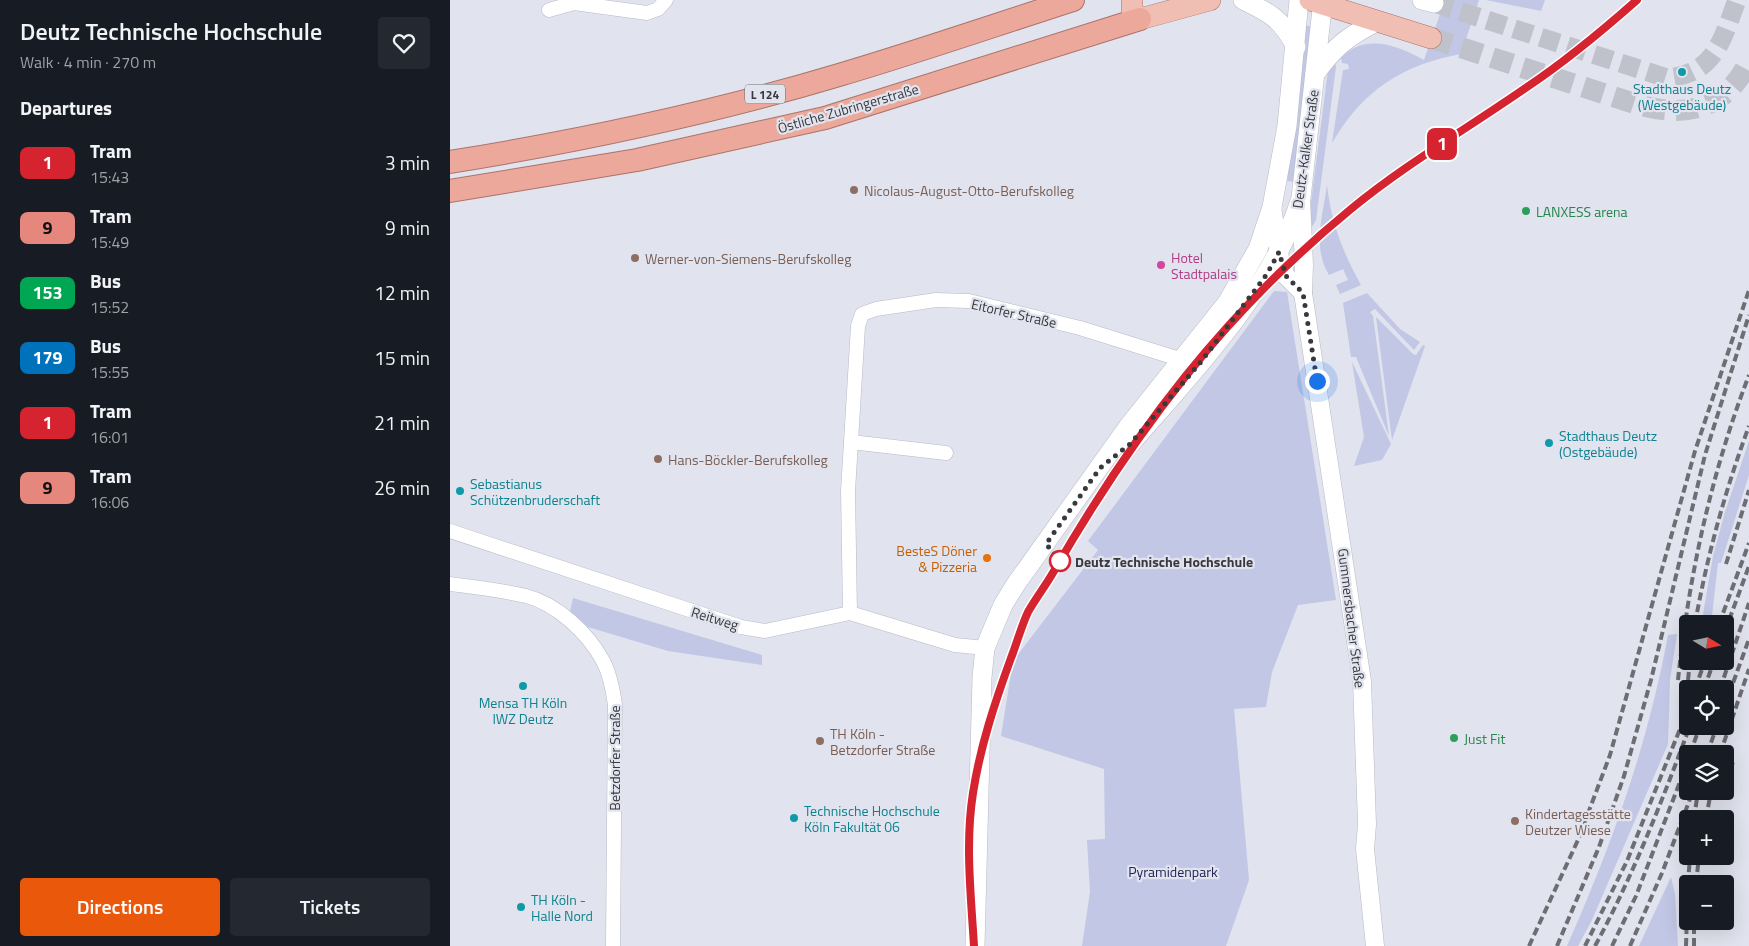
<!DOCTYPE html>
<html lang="en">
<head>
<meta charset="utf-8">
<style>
  body { margin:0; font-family:"Titillium Web",sans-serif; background:#242831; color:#f1f3f6; height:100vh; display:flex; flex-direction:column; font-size:19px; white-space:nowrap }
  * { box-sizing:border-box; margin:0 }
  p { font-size:16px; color:#9ea1a6 }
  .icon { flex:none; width:28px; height:28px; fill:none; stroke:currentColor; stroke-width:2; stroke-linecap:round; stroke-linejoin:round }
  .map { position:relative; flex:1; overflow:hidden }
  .sheet { display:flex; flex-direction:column; background:#171b24; width:450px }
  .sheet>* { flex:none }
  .badge { padding:0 10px; border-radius:8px; font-size:18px; line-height:32px }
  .needle { width:32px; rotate:100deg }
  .controls { position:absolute; left:1229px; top:615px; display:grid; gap:10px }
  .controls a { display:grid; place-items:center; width:55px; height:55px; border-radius:5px; background:#171b24; box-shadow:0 5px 20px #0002; font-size:25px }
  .you { position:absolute; width:25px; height:25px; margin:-12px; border:4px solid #fff; border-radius:50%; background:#1a73e8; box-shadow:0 0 0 8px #1a73e833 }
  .map>.badge { position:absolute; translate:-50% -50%; box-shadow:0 0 0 2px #fff }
  h2 { padding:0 20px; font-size:19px; line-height:45px }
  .round { display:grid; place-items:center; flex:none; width:52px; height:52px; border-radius:5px; background:#242831 }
  .overview { display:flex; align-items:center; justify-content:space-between; height:85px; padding:0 20px }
  h1 { font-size:24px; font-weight:600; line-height:38px }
  .action { display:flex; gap:10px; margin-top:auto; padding:10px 20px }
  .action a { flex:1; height:58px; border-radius:5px; background:#ea580c; color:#fff; font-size:20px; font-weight:600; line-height:58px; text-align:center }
  .action a+a { background:#242831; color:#f1f3f6 }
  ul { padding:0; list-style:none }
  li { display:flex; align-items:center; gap:15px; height:65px; padding:0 20px }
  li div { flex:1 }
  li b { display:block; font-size:19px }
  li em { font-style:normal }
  li .badge { min-width:55px; font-weight:700; text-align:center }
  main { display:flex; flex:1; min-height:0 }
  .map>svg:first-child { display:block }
</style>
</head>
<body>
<main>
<section class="sheet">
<div class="overview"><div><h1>Deutz Technische Hochschule</h1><p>Walk · 4 min · 270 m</p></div><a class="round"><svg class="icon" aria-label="heart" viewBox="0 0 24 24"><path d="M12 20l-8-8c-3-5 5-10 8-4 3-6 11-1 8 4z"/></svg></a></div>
<h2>Departures</h2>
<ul>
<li><span class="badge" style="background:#d52330;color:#fff">1</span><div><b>Tram</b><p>15:43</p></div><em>3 min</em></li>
<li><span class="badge" style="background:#e6877e;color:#111">9</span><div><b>Tram</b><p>15:49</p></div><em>9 min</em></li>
<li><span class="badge" style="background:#00a651;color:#fff">153</span><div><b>Bus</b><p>15:52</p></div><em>12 min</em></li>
<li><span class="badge" style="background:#0072bc;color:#fff">179</span><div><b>Bus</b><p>15:55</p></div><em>15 min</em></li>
<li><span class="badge" style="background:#d52330;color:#fff">1</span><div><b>Tram</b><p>16:01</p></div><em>21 min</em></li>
<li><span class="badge" style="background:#e6877e;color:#111">9</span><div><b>Tram</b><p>16:06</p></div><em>26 min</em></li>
</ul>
<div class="action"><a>Directions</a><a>Tickets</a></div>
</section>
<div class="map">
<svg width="1299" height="946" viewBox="0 0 1299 946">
  <rect width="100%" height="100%" fill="#e1e3ee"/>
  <!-- green -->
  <g fill="#c1c7e5">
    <path d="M995 0H1029L1011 54C952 65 913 90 882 143L893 70 899 69 898 64 892 63 891 58C915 33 947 45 974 60Z"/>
    <polygon points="1036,0 1095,0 1091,11"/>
    <polygon points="855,26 863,26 844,182 837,181"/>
    <polygon points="884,57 886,67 866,220 862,227 860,210 878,70"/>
    <path d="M877 185C881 222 893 253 911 285L890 294 886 285 898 280 893 269 879 275C862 247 873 215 877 185Z"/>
    <polygon points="824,291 837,292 886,600 848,605 822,672 816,707 784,709 799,880 776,946 632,946 640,892 637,840 655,839 654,769 551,736 563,661 648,550 638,541"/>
    <polygon points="917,293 950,329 970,342 964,350 925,309 920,312 923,316 939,436 906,357 901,357 893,303"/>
    <polygon points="926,317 963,354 966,355 973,345 975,346 942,440"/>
    <polygon points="902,362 941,444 932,460 904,466 914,437"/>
    <polygon points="1299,441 1299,475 1271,563 1268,563 1261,624 1258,624 1253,614 1263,556 1275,512"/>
    <polygon points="123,598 312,655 312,665 218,651 138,627 120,612"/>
    <path d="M1227 634 1220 680 1218 744 1142 920 1128 946H1117C1163 842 1197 747 1218 635Z"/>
    <polygon points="1221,877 1225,894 1228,946 1189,946"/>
  </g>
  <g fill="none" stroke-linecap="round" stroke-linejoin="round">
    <!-- secondary-tunnel -->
    <path stroke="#bfc1cb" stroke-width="19" stroke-dasharray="19 9" stroke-linecap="butt" d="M984 3 1217 78C1265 74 1272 40 1287 0"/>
    <!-- primary-tunnel -->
    <path stroke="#bfc1cb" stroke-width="21" stroke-dasharray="21 11" stroke-linecap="butt" d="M981 38 1189 105C1237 118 1276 109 1299 61"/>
    <!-- minor casing -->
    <g stroke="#b8bac4" stroke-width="15">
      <g id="minor">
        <polyline points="99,10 124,3 197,13 208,9 216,0"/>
        <polyline points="401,442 496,453"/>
        <polyline points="0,531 291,627 315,631 400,613 505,645 535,648"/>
        <path d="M0 584C25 587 51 590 76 596 107 604 138 633 153 661 160 674 163 690 165 705L163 946"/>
        <polyline points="400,613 398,491 408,326 412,314 426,309 486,300 519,301 630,328 739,362"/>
      </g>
    </g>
    <!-- tertiary casing -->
    <g stroke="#b8bac4" stroke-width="19">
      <g id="tertiary">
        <polyline points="851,199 854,265 853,293 912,681 917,824 915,849 925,946"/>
        <polyline points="822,207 831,265 836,276 853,293"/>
      </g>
    </g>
    <!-- secondary casing -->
    <g stroke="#b8bac4" stroke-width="20">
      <g id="secondary">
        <path d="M793 0C820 13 832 19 846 47"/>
        <polyline points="972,0 984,3"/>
        <path d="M865 74C884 47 898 36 928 21"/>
        <path d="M682 442C743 372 823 289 851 198L873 0"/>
        <polyline points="525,946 532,677 535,648 553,605 566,584 678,427 777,303 808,249 822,207 837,126 849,0"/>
      </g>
    </g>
    <!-- primary casing -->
    <g stroke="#aa7369" stroke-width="22">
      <g id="primary">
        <polyline points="682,0 682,11 690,19 760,0"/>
        <polyline points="860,0 981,38"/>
      </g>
    </g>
    <!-- trunk casing -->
    <g stroke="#aa7369" stroke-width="24">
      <g id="trunk">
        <path d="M0 162C130 141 262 113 389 75 467 52 545 25 623 0"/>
        <polyline points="0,191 187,160 375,118 690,19"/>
      </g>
    </g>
    <!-- minor -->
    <use href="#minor" stroke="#fff" stroke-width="14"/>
    <!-- tertiary -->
    <use href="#tertiary" stroke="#fff" stroke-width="18"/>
    <!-- secondary -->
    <use href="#secondary" stroke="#fff" stroke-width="19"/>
    <!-- primary -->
    <use href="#primary" stroke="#f1beb3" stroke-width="21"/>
    <!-- trunk -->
    <use href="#trunk" stroke="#eca89a" stroke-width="22"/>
    <!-- rail -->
    <g stroke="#6d6e74" stroke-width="4" stroke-dasharray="8 4" stroke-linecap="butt">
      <polyline points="1276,564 1299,490"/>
      <path d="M1245 624C1257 556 1275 491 1299 426"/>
      <polyline points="1269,624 1299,543"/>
      <polyline points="1275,631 1299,566"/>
      <path d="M1228 680C1239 575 1261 474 1299 375"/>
      <polyline points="1238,680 1240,661"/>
      <polyline points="1245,689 1255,661"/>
      <polyline points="1254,689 1264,661"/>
      <polyline points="1270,689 1299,603"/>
      <polyline points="1275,705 1299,639"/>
      <polyline points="1240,754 1250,726"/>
      <polyline points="1257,754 1267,726"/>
      <polyline points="1270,754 1299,669"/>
      <polyline points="1282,763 1283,765"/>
      <polyline points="1244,819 1248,791"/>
      <polyline points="1256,819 1261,791"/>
      <polyline points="1238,884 1240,856"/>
      <polyline points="1246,884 1249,856"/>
      <polyline points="1079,946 1128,840 1160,755 1245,451 1299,290"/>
      <polyline points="1107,946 1149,847 1174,776 1201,680 1255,455 1299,315"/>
      <polyline points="1135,946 1177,861 1238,709"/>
      <path d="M1145 946C1183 876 1212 801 1240 726"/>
      <polyline points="1162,946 1186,896 1238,761"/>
      <polyline points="1180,946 1212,873 1243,791"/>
      <polyline points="1236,946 1238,885"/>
      <polyline points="1244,946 1244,921"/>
    </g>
  </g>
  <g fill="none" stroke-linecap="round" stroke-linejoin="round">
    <!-- line casing -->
    <g stroke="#fff" stroke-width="11">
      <path id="line" d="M524 946C521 896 515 843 523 793 530 747 545 702 561 658 567 643 571 627 578 612 586 598 596 585 604 571 685 431 775 312 901 209 956 164 1018 128 1077 87 1116 61 1152 31 1187 0"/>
    </g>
    <!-- line -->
    <use href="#line" stroke="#d52330" stroke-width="8"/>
    <!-- walk -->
    <polyline stroke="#38393d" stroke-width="5" stroke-dasharray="0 9" points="610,561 596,544 650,468 680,444 750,363 817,274 829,252 836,276 853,293 867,381"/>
  </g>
  <!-- markers -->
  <g fill="#0f9aa8" stroke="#e1e3ee" stroke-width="2">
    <circle cx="1232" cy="72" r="5"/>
    <circle cx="1099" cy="443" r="5"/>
    <circle cx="10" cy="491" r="5"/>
    <circle cx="73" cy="686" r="5"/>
    <circle cx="344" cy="818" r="5"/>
    <circle cx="71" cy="907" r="5"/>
  </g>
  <g fill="#8d6e63" stroke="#e1e3ee" stroke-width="2">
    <circle cx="404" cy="190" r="5"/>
    <circle cx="185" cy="258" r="5"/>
    <circle cx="208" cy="459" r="5"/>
    <circle cx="370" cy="741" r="5"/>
    <circle cx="1065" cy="821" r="5"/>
  </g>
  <g fill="#2e9e5b" stroke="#e1e3ee" stroke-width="2">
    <circle cx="1076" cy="211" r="5"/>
    <circle cx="1004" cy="738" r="5"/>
  </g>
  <circle fill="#d1479c" stroke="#e1e3ee" stroke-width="2" cx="711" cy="265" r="5"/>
  <circle fill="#e8710a" stroke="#e1e3ee" stroke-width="2" cx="537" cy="558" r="5"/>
  <circle fill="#fff" stroke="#d52330" stroke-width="2.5" cx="610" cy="561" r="10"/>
  <g text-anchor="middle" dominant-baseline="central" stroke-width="4.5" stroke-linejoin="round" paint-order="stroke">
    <!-- shield labels -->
    <rect fill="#e1e3ee" stroke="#6b6c72" stroke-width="1" x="295" y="84.5" width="40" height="19" rx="4"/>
    <g font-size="12" font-weight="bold" fill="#38393d">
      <text x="315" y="94">L 124</text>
    </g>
    <!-- culture labels -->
    <g font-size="14" fill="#0d838f" stroke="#e1e3ee" text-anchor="start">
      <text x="1232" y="88" text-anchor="middle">Stadthaus Deutz<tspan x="1232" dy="16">(Westgebäude)</tspan></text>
      <text x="1109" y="435">Stadthaus Deutz<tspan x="1109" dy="16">(Ostgebäude)</tspan></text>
      <text x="20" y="483">Sebastianus<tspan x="20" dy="16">Schützenbruderschaft</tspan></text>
      <text x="73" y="702" text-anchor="middle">Mensa TH Köln<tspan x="73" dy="16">IWZ Deutz</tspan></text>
      <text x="354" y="810">Technische Hochschule<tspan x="354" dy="16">Köln Fakultät 06</tspan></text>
      <text x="81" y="899">TH Köln -<tspan x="81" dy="16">Halle Nord</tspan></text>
    </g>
    <!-- street labels -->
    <g font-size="14" fill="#38393d" stroke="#e1e3ee">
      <text transform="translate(398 108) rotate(-16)">Östliche Zubringerstraße</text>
      <text transform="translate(855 149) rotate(-82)">Deutz-Kalker Straße</text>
      <text transform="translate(564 313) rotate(13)">Eitorfer Straße</text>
      <text transform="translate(265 618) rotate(17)">Reitweg</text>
      <text transform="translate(902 618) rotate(83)">Gummersbacher Straße</text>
      <text transform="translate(164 758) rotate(-90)">Betzdorfer Straße</text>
    </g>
    <!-- education labels -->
    <g font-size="14" fill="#785e54" stroke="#e1e3ee" text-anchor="start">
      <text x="414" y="190">Nicolaus-August-Otto-Berufskolleg</text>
      <text x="195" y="258">Werner-von-Siemens-Berufskolleg</text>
      <text x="218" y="459">Hans-Böckler-Berufskolleg</text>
      <text x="380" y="733">TH Köln -<tspan x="380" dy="16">Betzdorfer Straße</tspan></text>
      <text x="1075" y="813">Kindertagesstätte<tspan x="1075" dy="16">Deutzer Wiese</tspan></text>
    </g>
    <!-- leisure labels -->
    <g font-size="14" fill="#27864d" stroke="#e1e3ee" text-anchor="start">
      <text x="1086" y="211">LANXESS arena</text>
      <text x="1014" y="738">Just Fit</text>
    </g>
    <!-- hotel labels -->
    <g font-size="14" fill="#b23c85" stroke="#e1e3ee" text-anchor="start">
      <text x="721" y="257">Hotel<tspan x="721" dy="16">Stadtpalais</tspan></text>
    </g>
    <!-- food labels -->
    <g font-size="14" fill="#c56008" stroke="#e1e3ee" text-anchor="end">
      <text x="527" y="550">BesteS Döner<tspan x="527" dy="16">&amp; Pizzeria</tspan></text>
    </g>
    <!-- stop labels -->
    <g font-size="14" font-weight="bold" fill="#38393d" stroke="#e1e3ee" text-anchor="start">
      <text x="625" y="561">Deutz Technische Hochschule</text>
    </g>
    <!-- park labels -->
    <g font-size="14" fill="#202555" stroke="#e1e3ee">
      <text x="723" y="871">Pyramidenpark</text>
    </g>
  </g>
</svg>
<div class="controls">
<a><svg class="needle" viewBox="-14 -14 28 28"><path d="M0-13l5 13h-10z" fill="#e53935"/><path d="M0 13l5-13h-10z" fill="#9ea1a6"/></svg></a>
<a><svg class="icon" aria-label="locate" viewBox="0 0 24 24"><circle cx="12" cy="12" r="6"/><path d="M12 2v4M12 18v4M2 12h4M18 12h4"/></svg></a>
<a><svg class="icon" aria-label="layers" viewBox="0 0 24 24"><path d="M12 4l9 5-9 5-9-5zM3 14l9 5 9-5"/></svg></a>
<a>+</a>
<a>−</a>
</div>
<div class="you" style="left:867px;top:381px"></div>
<b class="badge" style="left:992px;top:144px;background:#d52330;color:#fff">1</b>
</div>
</main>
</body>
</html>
